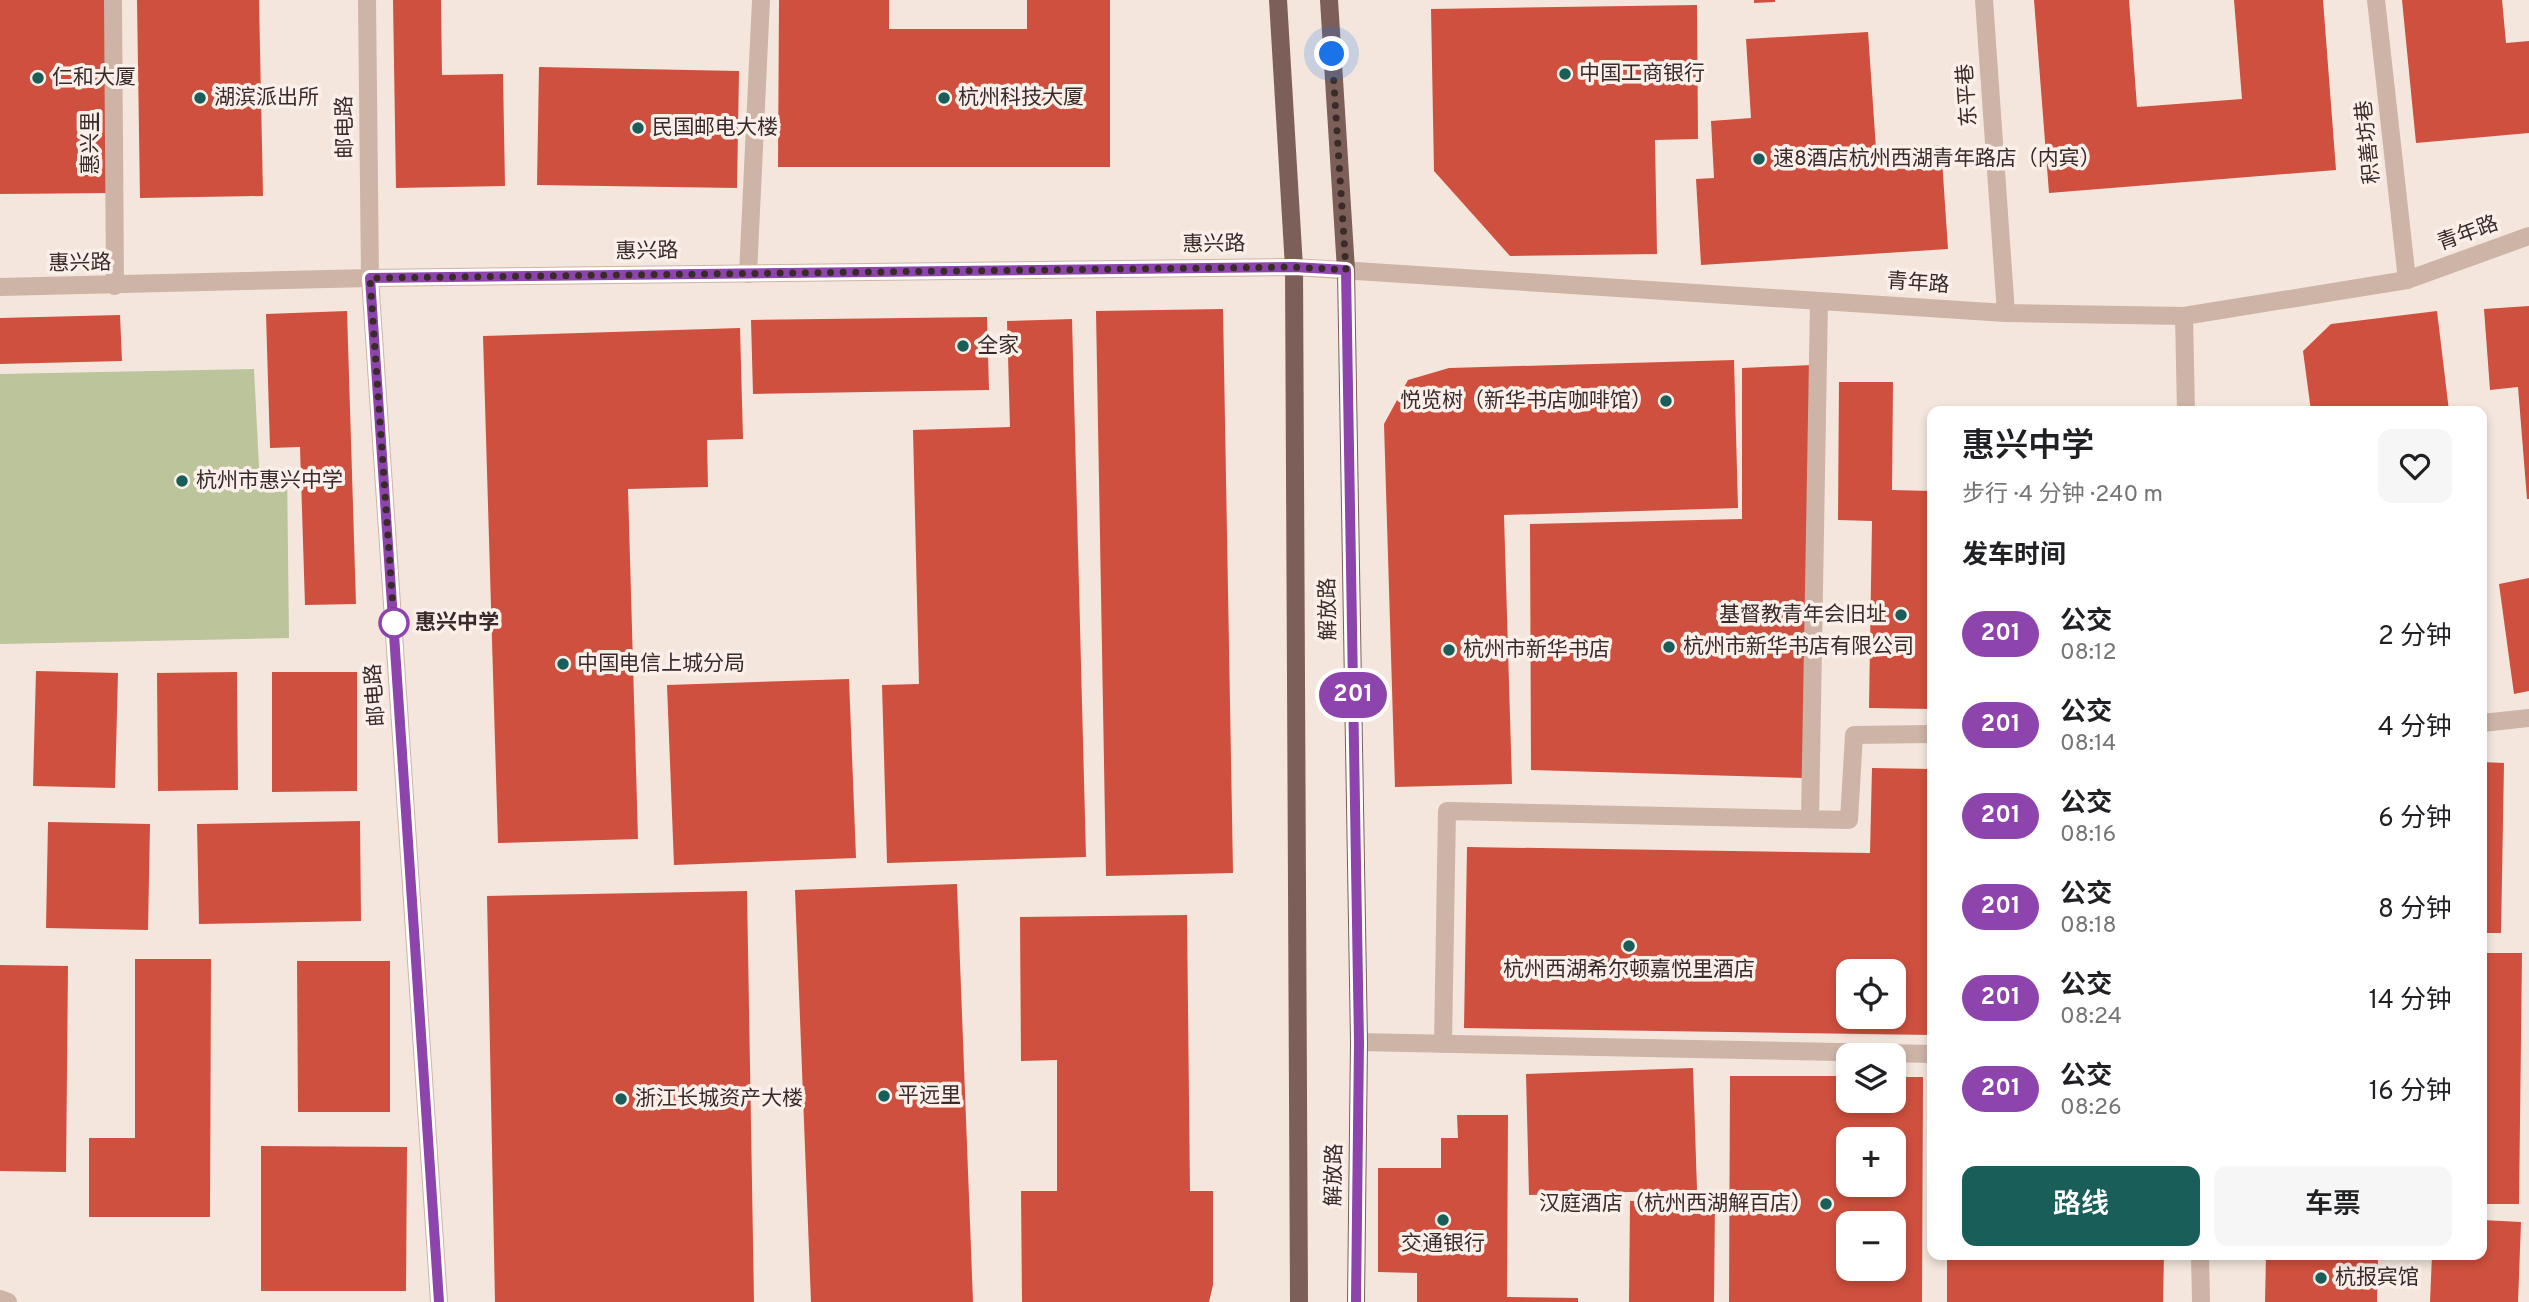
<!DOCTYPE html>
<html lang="zh">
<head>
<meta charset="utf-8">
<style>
  body { margin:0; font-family:Overpass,"Noto Sans SC",sans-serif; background:#f6f6f6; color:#202124; height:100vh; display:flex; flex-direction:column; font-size:26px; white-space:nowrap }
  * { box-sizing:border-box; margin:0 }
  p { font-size:23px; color:#757577 }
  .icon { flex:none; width:38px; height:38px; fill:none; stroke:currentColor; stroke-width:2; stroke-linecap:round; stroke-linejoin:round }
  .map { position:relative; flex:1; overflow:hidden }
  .drawer { position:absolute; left:1927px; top:406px; width:560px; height:854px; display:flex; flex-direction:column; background:#fff; border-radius:14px; box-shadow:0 4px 10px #0003 }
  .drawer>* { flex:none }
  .badge { padding:0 14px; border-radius:23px; font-size:24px; line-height:46px }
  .controls { position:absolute; left:1836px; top:959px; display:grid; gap:14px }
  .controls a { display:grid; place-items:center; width:70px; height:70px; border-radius:14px; background:#fff; box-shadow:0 4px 10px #0003; font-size:35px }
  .you { position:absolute; width:35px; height:35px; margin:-18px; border:5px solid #fff; border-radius:50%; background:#1a73e8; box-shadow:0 0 0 10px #1a73e833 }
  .map>.badge { position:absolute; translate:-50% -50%; box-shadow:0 0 0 4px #fff }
  h2 { padding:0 35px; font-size:26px; line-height:63px }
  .round { display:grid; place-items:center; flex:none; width:74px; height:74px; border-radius:14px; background:#f6f6f6 }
  .headline { display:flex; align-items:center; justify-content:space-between; height:119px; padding:0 35px }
  h1 { font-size:33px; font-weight:600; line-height:52px }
  .primary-button { display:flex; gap:14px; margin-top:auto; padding:14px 35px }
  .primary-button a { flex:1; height:80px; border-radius:14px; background:#1a5e5a; color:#fff; font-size:28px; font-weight:600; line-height:80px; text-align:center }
  .primary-button a+a { background:#f6f6f6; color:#202124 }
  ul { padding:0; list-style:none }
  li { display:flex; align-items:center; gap:21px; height:91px; padding:0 35px }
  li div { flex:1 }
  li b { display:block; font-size:26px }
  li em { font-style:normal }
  li .badge { min-width:77px; font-weight:700; text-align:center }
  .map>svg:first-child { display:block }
</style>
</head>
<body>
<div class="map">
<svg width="2529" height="1302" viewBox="0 0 2529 1302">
  <rect width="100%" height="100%" fill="#f4e6dc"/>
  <!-- green -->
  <polygon fill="#bbc49a" points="254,369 259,467 287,468 289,638 0,644 0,374"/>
  <!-- building -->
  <g fill="#cf503e" fill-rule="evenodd">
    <polygon points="0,0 112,0 114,193 0,194"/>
    <polygon points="137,0 259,0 263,196 140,198"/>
    <polygon points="393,0 441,0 442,75 503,74 505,186 396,188"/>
    <polygon points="779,0 889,0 889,29 1027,29 1027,0 1110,0 1110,167 778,167"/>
    <polygon points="1754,0 1775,0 1775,2 1754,3"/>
    <polygon points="2034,0 2129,0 2137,107 2242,99 2234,0 2323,0 2336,170 2049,193"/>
    <polygon points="2402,0 2502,0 2506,43 2529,41 2529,133 2416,143"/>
    <polygon points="1697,5 1698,139 1655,140 1657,254 1510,256 1434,171 1431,9"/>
    <polygon points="1868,32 1876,149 1941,145 1948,249 1701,265 1696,179 1714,178 1711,121 1751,118 1746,39"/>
    <polygon points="539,67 739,71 737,188 537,185"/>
    <polygon points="2529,306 2529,499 2527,499 2518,387 2490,390 2484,309"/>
    <polygon points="1223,309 1233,873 1106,876 1096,311"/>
    <polygon points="347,311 356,604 305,605 300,447 270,448 266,314"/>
    <polygon points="2437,311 2449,411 2311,411 2303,351 2331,324"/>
    <polygon points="120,315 122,361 0,364 0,318"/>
    <polygon points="987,317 989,390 753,394 751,320"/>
    <polygon points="1072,319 1086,857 887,863 882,685 919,684 913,430 1010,427 1007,321"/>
    <polygon points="740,328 743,439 707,440 708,487 628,489 638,839 498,843 483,336"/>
    <polygon points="1734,360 1738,508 1504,515 1512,784 1395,787 1384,424 1408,380 1449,368"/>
    <polygon points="1812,365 1805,778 1531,770 1530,524 1742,519 1742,368"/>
    <polygon points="1839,382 1893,382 1892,490 1932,491 1932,709 1869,708 1872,521 1838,520"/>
    <polygon points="2529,578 2529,691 2514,694 2499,584"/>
    <polygon points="36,671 118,673 115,788 33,786"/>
    <polygon points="237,672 238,790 158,791 157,673"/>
    <polygon points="272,672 357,672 357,791 272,792"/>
    <polygon points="849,679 856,858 674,865 667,685"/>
    <polygon points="2482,762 2504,763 2501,933 2482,933"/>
    <path d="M1872 768 1932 769V1035L1464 1028 1467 847 1870 853ZM1848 971H1894V1017H1848Z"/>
    <polygon points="360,821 361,921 199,924 197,824"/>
    <polygon points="48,822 150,824 148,930 46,928"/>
    <polygon points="957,884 973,1302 811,1302 795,890"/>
    <polygon points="747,891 754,1302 495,1302 487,896"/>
    <polygon points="1187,915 1190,1191 1213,1191 1213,1285 1209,1302 1022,1302 1021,1191 1057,1191 1057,1060 1021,1061 1020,917"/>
    <polygon points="2482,953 2522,953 2519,1204 2482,1204"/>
    <polygon points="135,959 211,959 210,1217 89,1217 89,1138 135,1138"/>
    <polygon points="297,961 390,961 390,1112 298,1112"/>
    <polygon points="0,965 68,966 66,1172 0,1171"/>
    <polygon points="1693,1068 1697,1190 1529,1195 1526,1074"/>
    <path d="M1730 1076H1848V1101H1894V1077H1923L1922 1302H1729ZM1848 1139H1894V1185H1848ZM1848 1223H1894V1269H1848Z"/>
    <polygon points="1457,1115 1508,1115 1507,1297 1578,1298 1578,1302 1417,1302 1417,1273 1378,1272 1378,1168 1441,1168 1441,1138 1458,1138"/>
    <polygon points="261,1146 407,1147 406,1291 261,1291"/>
    <polygon points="1630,1201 1715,1201 1714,1302 1629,1302"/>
    <polygon points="2482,1220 2521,1222 2518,1302 2430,1302 2432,1255 2482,1255"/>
    <polygon points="1947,1255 2164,1255 2163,1302 1947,1302"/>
    <polygon points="2266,1255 2378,1255 2377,1302 2265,1302"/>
  </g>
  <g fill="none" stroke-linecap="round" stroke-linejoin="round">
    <!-- service -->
    <g stroke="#cdb4a6" stroke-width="18">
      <polyline points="113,0 115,286"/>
      <polyline points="1984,0 2006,313"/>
      <polyline points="2376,0 2407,280"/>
      <polyline points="748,274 761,0"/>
      <polyline points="2482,723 2529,718"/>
      <polyline points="1810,819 1819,301"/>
      <polyline points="1359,1042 1932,1054"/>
      <polyline points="1443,1044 1447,811 1849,820 1854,735 1932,734"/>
      <polyline points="0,1299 8,1302"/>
    </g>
    <!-- minor -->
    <g stroke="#cdb4a6" stroke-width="18">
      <polyline points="0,287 370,278 1294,267 2006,313 2184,316 2407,280 2529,236"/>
      <polyline points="2184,316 2186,411"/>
      <polyline points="2200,1255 2201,1302"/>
    </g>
    <!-- tertiary -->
    <polyline stroke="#cdb4a6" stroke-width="18" points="367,0 370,278 439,1302"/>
    <!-- primary -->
    <g stroke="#7c5f58" stroke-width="18">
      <polyline points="1278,0 1294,267 1299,1302"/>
      <polyline points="1329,0 1346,270 1359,1042 1356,1302"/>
    </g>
  </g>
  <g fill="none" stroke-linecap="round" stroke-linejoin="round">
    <!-- line casing -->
    <g stroke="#fff" stroke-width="16">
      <polyline id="line" points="439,1302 370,278 1294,267 1346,270 1359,1042 1356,1302"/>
    </g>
    <!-- line -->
    <use href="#line" stroke="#8e44ad" stroke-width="10"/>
    <!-- walk -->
    <polyline stroke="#392b28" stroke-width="7" stroke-dasharray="0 12.6" points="394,623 370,278 1294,267 1346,270 1332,54"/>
  </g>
  <!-- markers -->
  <g fill="#1a5e5a" stroke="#fbf0e9" stroke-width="2.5">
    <circle cx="1565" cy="74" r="7"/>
    <circle cx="38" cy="78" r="7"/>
    <circle cx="200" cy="98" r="7"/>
    <circle cx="944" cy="98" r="7"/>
    <circle cx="638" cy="128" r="7"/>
    <circle cx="1759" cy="159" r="7"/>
    <circle cx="963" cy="346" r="7"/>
    <circle cx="1666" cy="401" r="7"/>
    <circle cx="182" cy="481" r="7"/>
    <circle cx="1901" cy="615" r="7"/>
    <circle cx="1669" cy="647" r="7"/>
    <circle cx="1449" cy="650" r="7"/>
    <circle cx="563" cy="664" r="7"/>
    <circle cx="1629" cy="946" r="7"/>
    <circle cx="884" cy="1096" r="7"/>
    <circle cx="621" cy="1099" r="7"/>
    <circle cx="1826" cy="1204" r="7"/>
    <circle cx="1443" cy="1220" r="7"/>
    <circle cx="2321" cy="1278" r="7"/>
  </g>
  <circle fill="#fff" stroke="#8e44ad" stroke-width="3.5" cx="394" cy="623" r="14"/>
  <g text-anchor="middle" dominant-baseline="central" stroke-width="7" stroke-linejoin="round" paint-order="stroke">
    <!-- poi labels -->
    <g font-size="21" fill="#392b28" stroke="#fbf0e9" text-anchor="start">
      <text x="1579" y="74">中国工商银行</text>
      <text x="52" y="78">仁和大厦</text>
      <text x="214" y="98">湖滨派出所</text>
      <text x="958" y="98">杭州科技大厦</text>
      <text x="652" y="128">民国邮电大楼</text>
      <text x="1773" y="159">速8酒店杭州西湖青年路店（内宾）</text>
      <text x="977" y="346">全家</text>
      <text x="1652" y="401" text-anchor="end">悦览树（新华书店咖啡馆）</text>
      <text x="196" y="481">杭州市惠兴中学</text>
      <text x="1887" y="615" text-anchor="end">基督教青年会旧址</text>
      <text x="1683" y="647">杭州市新华书店有限公司</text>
      <text x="1463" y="650">杭州市新华书店</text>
      <text x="577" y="664">中国电信上城分局</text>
      <text x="1629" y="970" text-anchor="middle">杭州西湖希尔顿嘉悦里酒店</text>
      <text x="898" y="1096">平远里</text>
      <text x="635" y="1099">浙江长城资产大楼</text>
      <text x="1812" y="1204" text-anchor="end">汉庭酒店（杭州西湖解百店）</text>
      <text x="1443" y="1244" text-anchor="middle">交通银行</text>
      <text x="2335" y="1278">杭报宾馆</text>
    </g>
    <!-- street labels -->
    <g font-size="21" fill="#392b28" stroke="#fbf0e9">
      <text transform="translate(1968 95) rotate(-94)">东平巷</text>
      <text transform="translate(346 127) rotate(-91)">邮电路</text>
      <text transform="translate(2369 142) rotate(-96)">积善坊巷</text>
      <text transform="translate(91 143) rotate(-90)">惠兴里</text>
      <text transform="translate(2468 234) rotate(-20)">青年路</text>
      <text transform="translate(1214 245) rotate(-1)">惠兴路</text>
      <text transform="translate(647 252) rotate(-1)">惠兴路</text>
      <text transform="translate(80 264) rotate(-1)">惠兴路</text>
      <text transform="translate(1918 284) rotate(4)">青年路</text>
      <text transform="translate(1329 609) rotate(-91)">解放路</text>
      <text transform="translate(376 695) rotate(-94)">邮电路</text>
      <text transform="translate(1335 1175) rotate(-89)">解放路</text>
    </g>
    <!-- stop labels -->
    <g font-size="21" font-weight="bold" fill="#392b28" stroke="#fbf0e9" text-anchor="start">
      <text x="415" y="623">惠兴中学</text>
    </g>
  </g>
</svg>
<div class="controls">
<a><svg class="icon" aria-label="locate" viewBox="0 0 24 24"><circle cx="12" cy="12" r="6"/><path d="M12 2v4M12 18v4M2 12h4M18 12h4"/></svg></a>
<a><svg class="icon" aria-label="layers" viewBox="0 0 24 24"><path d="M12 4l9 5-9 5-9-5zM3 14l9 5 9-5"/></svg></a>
<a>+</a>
<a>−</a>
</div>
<div class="you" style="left:1332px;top:54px"></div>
<b class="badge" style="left:1353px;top:695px;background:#8e44ad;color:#fff">201</b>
<section class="drawer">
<div class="headline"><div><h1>惠兴中学</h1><p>步行 · 4 分钟 · 240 m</p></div><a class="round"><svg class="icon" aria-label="heart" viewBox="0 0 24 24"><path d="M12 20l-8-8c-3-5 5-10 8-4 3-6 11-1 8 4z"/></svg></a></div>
<h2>发车时间</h2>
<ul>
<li><span class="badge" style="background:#8e44ad;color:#fff">201</span><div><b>公交</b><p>08:12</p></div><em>2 分钟</em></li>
<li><span class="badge" style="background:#8e44ad;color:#fff">201</span><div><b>公交</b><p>08:14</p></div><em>4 分钟</em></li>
<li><span class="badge" style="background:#8e44ad;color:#fff">201</span><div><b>公交</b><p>08:16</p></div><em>6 分钟</em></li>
<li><span class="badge" style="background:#8e44ad;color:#fff">201</span><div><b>公交</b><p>08:18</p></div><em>8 分钟</em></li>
<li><span class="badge" style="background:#8e44ad;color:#fff">201</span><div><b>公交</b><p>08:24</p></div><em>14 分钟</em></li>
<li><span class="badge" style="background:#8e44ad;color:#fff">201</span><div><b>公交</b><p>08:26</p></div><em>16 分钟</em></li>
</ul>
<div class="primary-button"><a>路线</a><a>车票</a></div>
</section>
</div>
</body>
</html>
